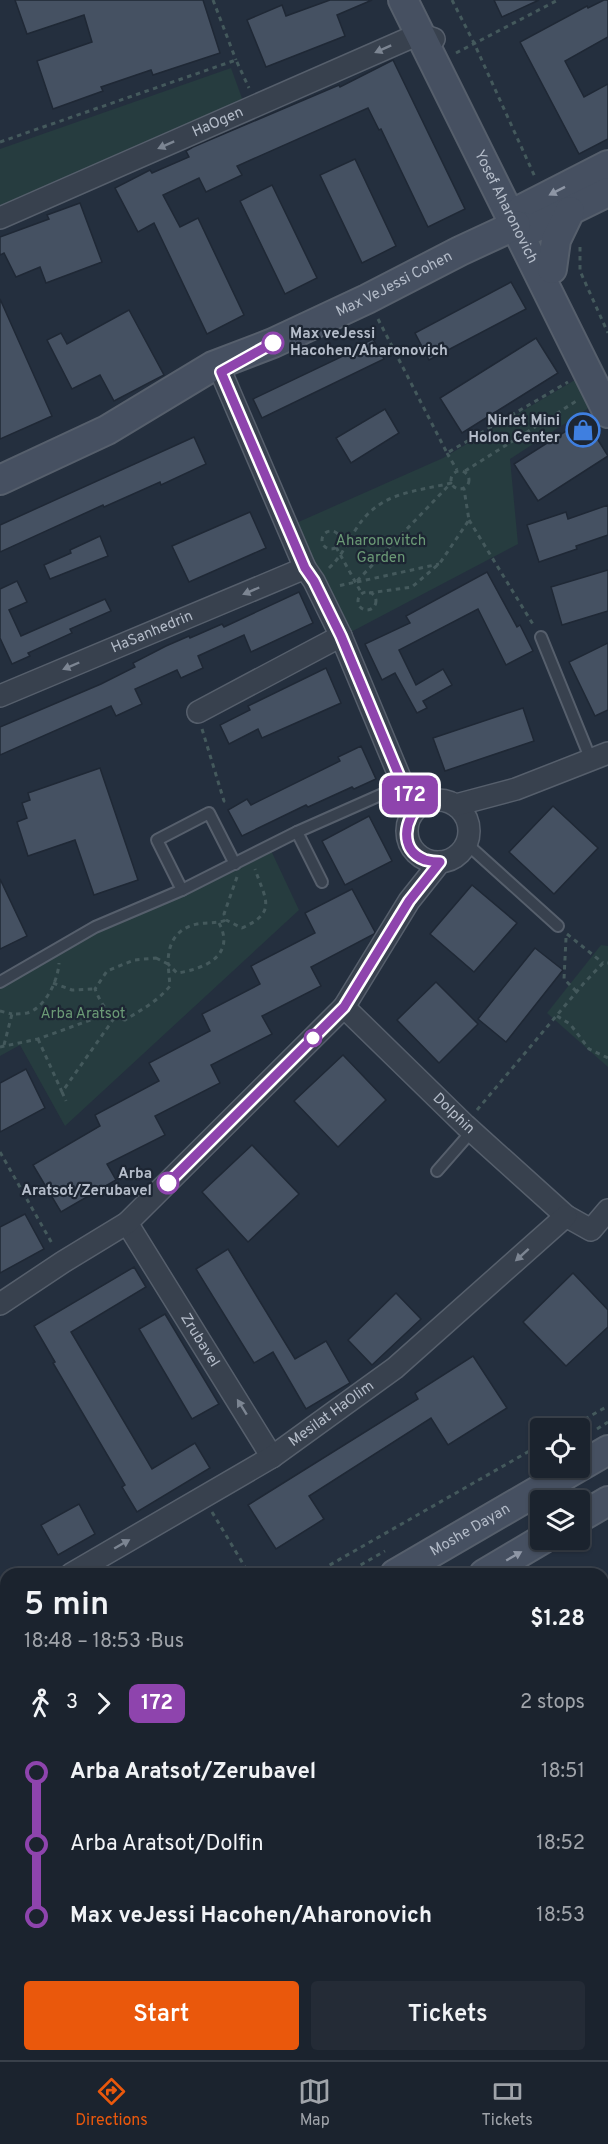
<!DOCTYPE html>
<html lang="en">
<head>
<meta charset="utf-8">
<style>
  body { margin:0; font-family:Overpass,sans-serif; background:#242b36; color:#f1f3f6; height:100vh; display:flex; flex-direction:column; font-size:22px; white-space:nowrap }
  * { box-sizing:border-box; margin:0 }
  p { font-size:20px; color:#a0a4aa }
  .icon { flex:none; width:33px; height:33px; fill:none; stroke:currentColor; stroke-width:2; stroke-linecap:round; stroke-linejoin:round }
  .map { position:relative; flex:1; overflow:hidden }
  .details { position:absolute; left:0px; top:1568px; width:609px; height:494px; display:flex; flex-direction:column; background:#1b232e; border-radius:18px 18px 0 0; box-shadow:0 2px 4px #0004,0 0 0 2px #39404a }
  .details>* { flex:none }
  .badge { padding:0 12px; border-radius:9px; font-size:21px; line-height:39px }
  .fabs { position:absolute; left:530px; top:1418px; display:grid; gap:12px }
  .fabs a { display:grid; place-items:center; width:60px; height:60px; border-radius:6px; background:#1b232e; box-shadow:0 2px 4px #0004,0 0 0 2px #39404a; font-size:30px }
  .map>.badge { position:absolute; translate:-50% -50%; box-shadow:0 0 0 3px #fff }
  .legs { display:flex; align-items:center; gap:9px; height:66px; padding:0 24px; font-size:20px }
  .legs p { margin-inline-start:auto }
  .overview { display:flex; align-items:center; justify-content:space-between; height:102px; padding:0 24px }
  h1 { font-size:33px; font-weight:600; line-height:45px }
  .primary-button { display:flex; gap:12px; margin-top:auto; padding:12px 24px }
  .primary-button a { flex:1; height:69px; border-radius:6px; background:#ea580c; color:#fff; font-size:24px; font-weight:600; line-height:69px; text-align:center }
  .primary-button a+a { background:#242b36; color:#f1f3f6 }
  ul { padding:0 24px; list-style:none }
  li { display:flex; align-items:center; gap:21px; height:72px; font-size:22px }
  li i { display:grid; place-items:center; width:9px; height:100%; margin:0 8px; background:currentColor }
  li i::after { content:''; width:15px; height:15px; margin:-8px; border:4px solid; border-radius:50%; background:#1b232e }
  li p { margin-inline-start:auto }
  li:first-child i { background:linear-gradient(#0000 50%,currentColor 0) }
  li:last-child i { background:linear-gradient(currentColor 50%,#0000 0) }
  .menu { display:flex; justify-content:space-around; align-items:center; height:84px; border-top:2px solid #39404a; background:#1b232e; font-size:16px; color:#a0a4aa }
  .menu a { display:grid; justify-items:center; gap:3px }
  .menu .on { color:#ea580c }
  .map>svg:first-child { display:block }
</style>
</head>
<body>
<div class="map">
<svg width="608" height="2060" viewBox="0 0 608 2060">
  <rect width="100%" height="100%" fill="#242f3e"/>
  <!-- green -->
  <g fill="#263c3f">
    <polygon points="231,68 243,101 0,206 0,149"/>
    <polygon points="580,377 595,404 510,459 518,544 349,633 294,524 443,458"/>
    <polygon points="267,842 299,910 65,1126 20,1045 0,1056 0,978"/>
    <polygon points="601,945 608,946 608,1067 547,1013"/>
    <polygon points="603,1817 608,1830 608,2060 414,2060 412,2055 603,2055"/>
  </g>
  <!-- building -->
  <g fill="#455162" stroke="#1f2835" stroke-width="1.5">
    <polygon points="15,0 203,0 220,53 153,75 151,70 101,87 103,91 53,109 37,61 92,42 84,15 27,34"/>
    <polygon points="330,0 372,0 337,15 345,36 266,67 247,20 282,5 286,16"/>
    <polygon points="494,0 539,0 502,17"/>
    <polygon points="604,0 608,0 608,37 565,61 584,97 608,84 608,139 579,154 520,42 587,6 588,8"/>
    <polygon points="393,60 465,209 428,227 381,129 379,130 368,108 237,166 242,175 206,192 199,178 163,195 180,227 198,218 244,315 207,334 154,223 138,232 115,188 150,170 152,173 189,157 186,151 193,147 339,85 340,87"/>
    <polygon points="355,159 396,246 362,263 320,175"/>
    <polygon points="272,185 317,278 285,294 240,201"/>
    <polygon points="80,203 102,262 46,283 40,267 16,277 4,253 0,255 0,237 49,219 47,215"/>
    <polygon points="511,282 526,309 429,360 415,333"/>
    <polygon points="0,299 52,416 0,439"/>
    <polygon points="129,310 164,375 114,401 100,375 72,389 47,340 61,333 67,344"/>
    <polygon points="536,338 558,373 462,433 440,398"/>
    <polygon points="373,339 384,359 262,418 253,399 360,348 359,346"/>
    <polygon points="385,409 399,433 351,463 336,438"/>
    <polygon points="585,419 608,456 538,501 514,464"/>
    <polygon points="194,437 206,464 161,485 160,482 104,507 103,505 0,552 0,525"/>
    <polygon points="608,505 608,535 576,546 577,549 539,562 527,525 566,512 568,519"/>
    <polygon points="250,512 266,548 189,582 172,546"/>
    <polygon points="100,536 108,556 50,579 44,565 71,553 70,550"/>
    <polygon points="608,570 608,611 562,625 551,587"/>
    <polygon points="487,572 517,627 520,625 533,651 506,665 478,609 399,650 416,685 443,669 452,685 423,701 427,708 417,713 395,673 382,680 365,644 410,623 406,616"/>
    <polygon points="17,581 27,602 9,610 21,636 105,599 111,611 70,629 72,633 28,653 30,656 12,664 0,638 0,589"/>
    <polygon points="299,592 313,623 251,652 244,635 198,656 203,668 181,678 177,670 135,689 142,704 116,716 111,706 0,755 0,727 101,684 135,667 133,663 166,646 189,636 190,638 222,624 224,627"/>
    <polygon points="608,643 608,710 595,716 569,662"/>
    <polygon points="326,668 341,703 262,738 258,729 229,744 220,725 250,710 248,706"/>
    <polygon points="523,708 534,741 445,771 433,738"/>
    <polygon points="361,746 376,779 354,789 352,787 308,807 306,805 242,836 228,810 247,799 251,805 340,761 338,757"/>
    <polygon points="100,768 138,880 94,895 75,840 28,856 17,822 27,818 22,803 30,800 28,793"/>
    <polygon points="553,806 598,848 554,894 509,852"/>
    <polygon points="369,816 392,861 345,885 322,841"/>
    <polygon points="0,879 27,936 0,949"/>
    <polygon points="472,885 517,923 474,972 430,934"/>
    <polygon points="352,889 375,932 374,934 311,967 321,986 262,1016 272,1034 211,1065 220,1083 155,1116 165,1135 107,1164 116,1180 61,1212 33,1165 100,1126 95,1115 159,1081 149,1063 210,1031 202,1014 260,984 251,966 315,933 305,913"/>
    <polygon points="535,948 563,970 506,1042 478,1019"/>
    <polygon points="436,982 478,1024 439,1063 397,1020"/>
    <polygon points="343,1055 386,1100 338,1147 294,1101"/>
    <polygon points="26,1069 45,1108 0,1132 0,1083"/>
    <polygon points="252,1145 299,1194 248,1242 202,1192"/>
    <polygon points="25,1214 44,1249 0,1273 0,1227"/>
    <polygon points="228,1249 295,1359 326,1341 350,1383 306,1409 273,1352 254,1363 196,1269"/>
    <polygon points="134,1267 146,1287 71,1332 152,1469 195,1443 210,1468 137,1512 122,1487 125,1485 53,1363 55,1362 34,1326"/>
    <polygon points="573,1273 608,1310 608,1327 566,1366 523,1322"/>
    <polygon points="396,1293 421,1319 372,1365 348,1340"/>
    <polygon points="165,1314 219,1404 192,1419 139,1329"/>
    <polygon points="473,1356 507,1408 448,1445 431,1418 309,1496 324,1519 276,1549 248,1505 418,1399 415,1393"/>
    <polygon points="79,1504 95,1534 58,1555 41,1525"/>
  </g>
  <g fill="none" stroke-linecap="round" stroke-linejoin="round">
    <!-- lane casing -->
    <g stroke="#565f6c" stroke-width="14">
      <g id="lane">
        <polyline points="541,637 591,760"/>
        <polyline points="297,832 322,882"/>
        <polyline points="467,844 558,926"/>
        <polyline points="182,890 157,840 209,813 235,864"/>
        <polyline points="0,982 95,927 182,890 297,832 403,785"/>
        <polyline points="437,1171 472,1131"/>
        <polyline points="603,1657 608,1654"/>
        <polyline points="0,2016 6,2012"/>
      </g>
    </g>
    <!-- street casing -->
    <g stroke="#565f6c" stroke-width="24">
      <g id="street">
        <path id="s1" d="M0 218 419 34 434 39"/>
        <polyline points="213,366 221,372 305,568 314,581 341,636 403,785 408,793 422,803"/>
        <path id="s2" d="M0 696 305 568"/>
        <polyline points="198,712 341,636"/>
        <circle cx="438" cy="831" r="31"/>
        <polyline points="456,805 516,789 608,753"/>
        <path id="s3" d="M344 1007 465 1125 566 1216 591 1230 608 1210"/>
        <path id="s4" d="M127 1223 272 1457"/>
        <polyline points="0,1304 63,1262 127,1223 344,1007 409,901 440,862"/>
        <path id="s5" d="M71 1574 272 1457 395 1368 566 1216"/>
        <polyline points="0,1614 6,1611"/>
        <polyline points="376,2055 378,2060"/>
      </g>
    </g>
    <!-- secondary casing -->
    <g stroke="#565f6c" stroke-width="32">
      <g id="secondary">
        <path id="s6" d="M403 0 608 413"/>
        <polyline points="516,225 522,209 608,165"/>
        <polyline points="516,225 532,229 608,192"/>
        <polyline points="552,269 556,240 570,211"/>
        <path id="s7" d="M0 480 107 430 213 366 273 343 367 299 460 251 516 225"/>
        <polyline points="579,1518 608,1501"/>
        <path id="s8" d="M395 1574 608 1450"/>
        <polyline points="484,1574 543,1539"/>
        <polyline points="0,1804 6,1801"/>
        <polyline points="0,1854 6,1850"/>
      </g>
    </g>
    <!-- path -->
    <g stroke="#44595c" stroke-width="3" stroke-dasharray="4.5 4.5" stroke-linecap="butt">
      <polyline points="213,0 236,60"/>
      <polyline points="452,0 474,43 535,177"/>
      <polyline points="456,53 558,0"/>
      <polyline points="0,142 236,60 249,88"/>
      <polyline points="580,247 580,271 608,333"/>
      <polyline points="378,319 447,453 568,382"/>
      <polyline points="447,453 457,470"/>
      <circle cx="460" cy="480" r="9"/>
      <polyline points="465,471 578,400"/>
      <polyline points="469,520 534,626"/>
      <circle cx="331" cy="540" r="9"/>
      <polyline points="336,547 362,594"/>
      <path d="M329 568C343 555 347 542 358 526 381 492 414 492 451 483L356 582 338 586"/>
      <polyline points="357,582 439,564"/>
      <circle cx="367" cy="601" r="9"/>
      <polyline points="369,593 412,587 440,563 469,520 464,489"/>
      <polyline points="202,729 224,801 220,804"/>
      <path d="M237 877 224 914 226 920 242 928C278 912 265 899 255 869"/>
      <path d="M219 923C236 955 205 969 177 973L168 964C168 944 175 929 197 924 207 922 216 924 226 920"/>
      <polyline points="567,934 603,963"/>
      <polyline points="566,938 564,979 577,992"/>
      <path d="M156 958 168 964 170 986C158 1001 141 1010 125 1020 108 1015 102 1006 95 989L107 971 134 960Z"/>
      <polyline points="53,983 72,990 95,989"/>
      <polyline points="0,1011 12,1014"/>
      <polyline points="557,1016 570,1024 589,1049 608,1058"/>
      <polyline points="38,1039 62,1092 115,1017"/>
      <path d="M4 1045 12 1014C17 1014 22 1014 27 1013 45 1008 58 981 59 963"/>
      <polyline points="0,1047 38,1039 110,1013"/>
      <polyline points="62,1092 66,1101"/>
      <polyline points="477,1110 584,983 603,963 608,963"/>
      <polyline points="0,1152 53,1245"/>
      <polyline points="569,1428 608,1406"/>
      <polyline points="597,1429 608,1422"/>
      <polyline points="212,1512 245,1567 246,1574"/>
      <polyline points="314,1574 540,1445"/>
      <polyline points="345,1574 385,1551"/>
      <polyline points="0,1736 6,1732"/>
      <polyline points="0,1771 6,1768"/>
      <polyline points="431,2055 434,2060"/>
    </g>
    <!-- lane -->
    <use href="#lane" stroke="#38414e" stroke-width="10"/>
    <!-- street -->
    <use href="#street" stroke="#38414e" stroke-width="21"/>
    <!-- secondary -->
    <use href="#secondary" stroke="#465061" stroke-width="28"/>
  </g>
  <!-- one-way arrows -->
  <defs><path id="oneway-solid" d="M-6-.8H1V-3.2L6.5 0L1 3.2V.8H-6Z" transform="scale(1.5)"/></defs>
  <g fill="#7c8592">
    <use href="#oneway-solid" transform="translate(383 49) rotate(156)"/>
    <use href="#oneway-solid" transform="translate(166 145) rotate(156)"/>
    <use href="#oneway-solid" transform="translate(251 591) rotate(157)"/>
    <use href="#oneway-solid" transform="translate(71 666) rotate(157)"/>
    <use href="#oneway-solid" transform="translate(522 1255) rotate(138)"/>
    <use href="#oneway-solid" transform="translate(242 1407) rotate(-122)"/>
    <use href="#oneway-solid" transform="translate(122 1544) rotate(-30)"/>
  </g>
  <g fill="#8e96a5">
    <use href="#oneway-solid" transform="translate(557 191) rotate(153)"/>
    <use href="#oneway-solid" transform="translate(514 1556) rotate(-30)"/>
  </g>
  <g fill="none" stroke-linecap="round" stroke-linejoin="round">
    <!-- line-1 casing -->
    <g stroke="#fff" stroke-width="14">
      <path id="line-1" d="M168 1183 344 1007 409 901 440 862C435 862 429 861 425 860 398 850 404 818 422 803L408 793 403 785 341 636 314 581 305 568 221 372 273 343"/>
    </g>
    <!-- line-1 -->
    <use href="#line-1" stroke="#8e44ad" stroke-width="9"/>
  </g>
  <!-- icons -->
  <defs>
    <g id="shop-ring" transform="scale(1.725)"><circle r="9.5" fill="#1d2633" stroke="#3f7fe0" stroke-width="1.5"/><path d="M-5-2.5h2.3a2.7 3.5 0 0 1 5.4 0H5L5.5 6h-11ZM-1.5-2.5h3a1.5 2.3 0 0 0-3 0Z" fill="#3f7fe0"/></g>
  </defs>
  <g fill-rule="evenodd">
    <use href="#shop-ring" x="583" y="430"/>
  </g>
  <!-- markers -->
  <g fill="#fff" stroke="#8e44ad" stroke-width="3">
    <circle cx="273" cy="343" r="10"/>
    <circle cx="313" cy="1038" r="8"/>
    <circle cx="168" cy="1183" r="10"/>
  </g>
  <g text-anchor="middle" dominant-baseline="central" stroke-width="4.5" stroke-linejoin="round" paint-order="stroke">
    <!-- street labels -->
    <g font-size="15" fill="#b4bcc9" stroke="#1d2633">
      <text stroke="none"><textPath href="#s1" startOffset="238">HaOgen</textPath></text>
      <text stroke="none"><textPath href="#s6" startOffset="231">Yosef Aharonovich</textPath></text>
      <text stroke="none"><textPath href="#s7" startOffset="441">Max VeJessi Cohen</textPath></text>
      <text stroke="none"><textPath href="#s2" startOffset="165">HaSanhedrin</textPath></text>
      <text stroke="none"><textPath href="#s3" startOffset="153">Dolphin</textPath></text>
      <text stroke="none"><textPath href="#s4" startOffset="138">Zrubavel</textPath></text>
      <text stroke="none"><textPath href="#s5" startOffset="306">Mesilat HaOlim</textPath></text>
      <text stroke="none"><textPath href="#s8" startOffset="87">Moshe Dayan</textPath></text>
    </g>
    <!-- stop labels -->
    <g font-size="15" font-weight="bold" fill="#b4bcc9" stroke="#1d2633" text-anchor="start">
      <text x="290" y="334">Max veJessi<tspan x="290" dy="17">Hacohen/Aharonovich</tspan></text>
      <text x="152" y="1174" text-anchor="end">Arba<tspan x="152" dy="17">Aratsot/Zerubavel</tspan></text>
    </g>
    <!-- poi labels -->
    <g font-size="15" font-weight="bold" fill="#b4bcc9" stroke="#1d2633" text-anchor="end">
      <text x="560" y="421">Nirlet Mini<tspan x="560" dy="17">Holon Center</tspan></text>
    </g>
    <!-- park labels -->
    <g font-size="15" fill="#6b9a76" stroke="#1d2633">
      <text x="381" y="541">Aharonovitch<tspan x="381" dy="17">Garden</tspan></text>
      <text x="83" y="1014">Arba Aratsot</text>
    </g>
  </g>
</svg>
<div class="fabs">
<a><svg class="icon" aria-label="locate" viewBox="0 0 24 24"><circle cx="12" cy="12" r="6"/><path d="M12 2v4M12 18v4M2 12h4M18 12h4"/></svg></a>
<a><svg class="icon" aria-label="layers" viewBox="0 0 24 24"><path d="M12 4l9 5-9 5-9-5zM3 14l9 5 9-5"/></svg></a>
</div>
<b class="badge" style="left:410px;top:795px;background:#8e44ad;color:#fff">172</b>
<section class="details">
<div class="overview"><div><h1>5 min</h1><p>18:48 – 18:53 · Bus</p></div><b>$1.28</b></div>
<div class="legs"><svg class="icon" aria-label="walk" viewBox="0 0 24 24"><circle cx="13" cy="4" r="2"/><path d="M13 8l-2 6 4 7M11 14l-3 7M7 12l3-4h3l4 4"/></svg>3<svg class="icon" aria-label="forward" viewBox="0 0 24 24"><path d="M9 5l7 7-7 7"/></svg><b class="badge" style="background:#8e44ad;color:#fff">172</b><p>2 stops</p></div>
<ul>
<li><i style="color:#8e44ad"></i><b>Arba Aratsot/Zerubavel</b><p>18:51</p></li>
<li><i style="color:#8e44ad"></i><span>Arba Aratsot/Dolfin</span><p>18:52</p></li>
<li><i style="color:#8e44ad"></i><b>Max veJessi Hacohen/Aharonovich</b><p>18:53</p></li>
</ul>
<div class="primary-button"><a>Start</a><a>Tickets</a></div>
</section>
</div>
<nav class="menu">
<a class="on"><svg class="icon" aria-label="directions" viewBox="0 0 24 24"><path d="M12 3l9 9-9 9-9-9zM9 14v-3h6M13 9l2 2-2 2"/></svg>Directions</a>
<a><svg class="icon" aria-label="map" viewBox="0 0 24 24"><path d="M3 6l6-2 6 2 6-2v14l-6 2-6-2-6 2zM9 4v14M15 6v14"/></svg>Map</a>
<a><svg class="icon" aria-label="tickets" viewBox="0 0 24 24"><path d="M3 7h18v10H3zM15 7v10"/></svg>Tickets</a>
</nav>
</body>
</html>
